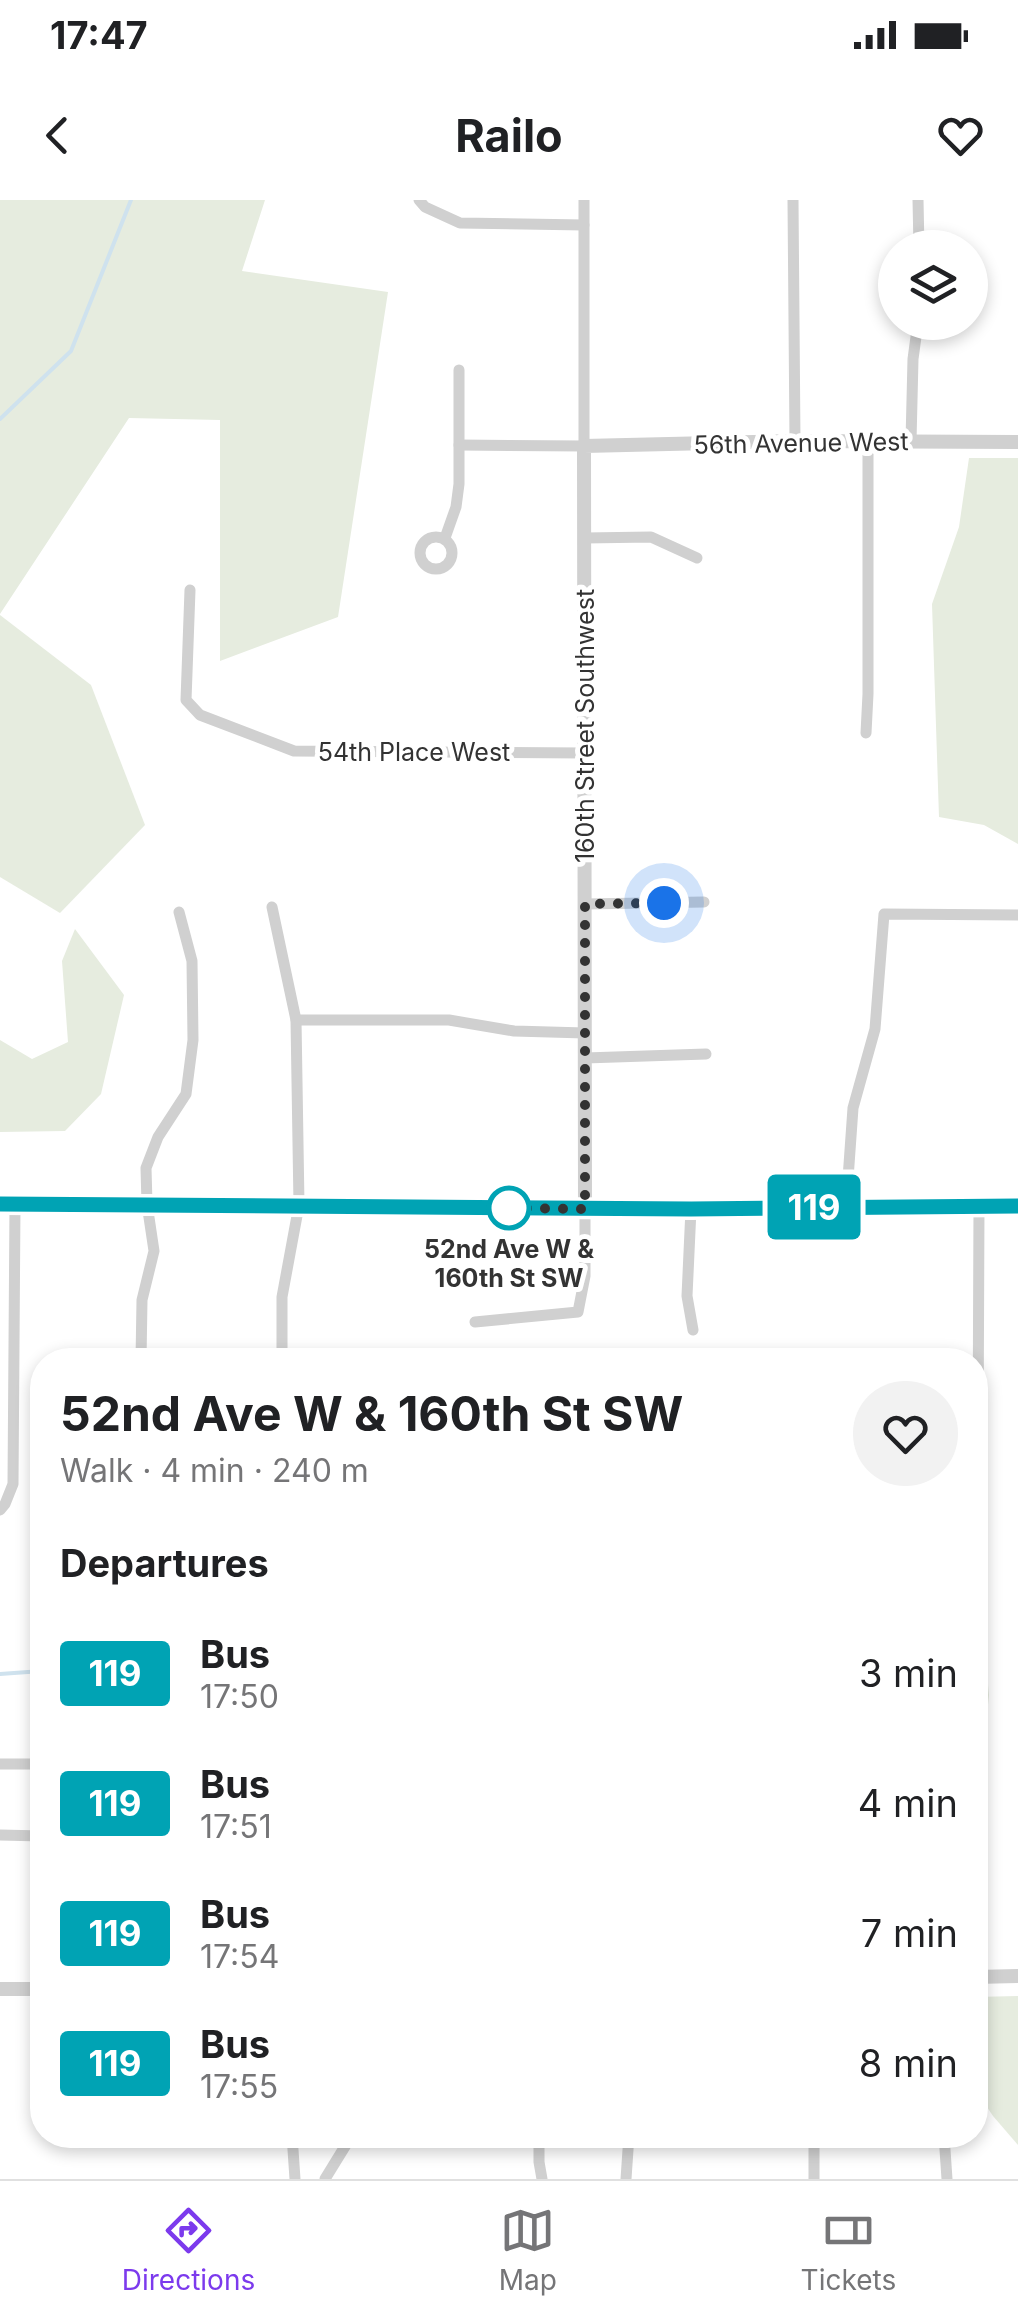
<!DOCTYPE html>
<html lang="en">
<head>
<meta charset="utf-8">
<style>
  body { margin:0; font-family:Inter,sans-serif; background:#f2f2f2; color:#202124; height:100vh; display:flex; flex-direction:column; font-size:38px; white-space:nowrap }
  * { box-sizing:border-box; margin:0 }
  p { font-size:32px; color:#757577 }
  .icon { flex:none; width:55px; height:55px; fill:none; stroke:currentColor; stroke-width:2; stroke-linecap:round; stroke-linejoin:round }
  .map { position:relative; flex:1; overflow:hidden }
  .side { position:absolute; left:30px; top:1148px; width:958px; height:800px; display:flex; flex-direction:column; background:#fff; border-radius:40px; box-shadow:0 5px 15px #0003 }
  .side>* { flex:none }
  .badge { padding:0 20px; border-radius:8px; font-size:35px; line-height:65px }
  .controls { position:absolute; left:878px; top:30px; display:grid; gap:20px }
  .controls a { display:grid; place-items:center; width:110px; height:110px; border-radius:50%; background:#fff; box-shadow:0 5px 15px #0003; font-size:50px }
  .you { position:absolute; width:50px; height:50px; margin:-25px; border:8px solid #fff; border-radius:50%; background:#1a73e8; box-shadow:0 0 0 15px #1a73e833 }
  .map>.badge { position:absolute; translate:-50% -50%; box-shadow:0 0 0 5px #fff }
  h2 { padding:0 30px; font-size:38px; line-height:90px }
  .round { display:grid; place-items:center; flex:none; width:105px; height:105px; border-radius:52px; background:#f2f2f2 }
  .overview { display:flex; align-items:center; justify-content:space-between; height:170px; padding:0 30px }
  h1 { font-size:48px; font-weight:700; line-height:75px }
  ul { padding:0; list-style:none }
  li { display:flex; align-items:center; gap:30px; height:130px; padding:0 30px }
  li div { flex:1 }
  li b { display:block; font-size:38px }
  li em { font-style:normal }
  li .badge { min-width:110px; font-weight:700; text-align:center }
  .status { display:flex; justify-content:space-between; align-items:center; height:70px; padding:0 50px; background:#fff; direction:ltr }
  .status svg { height:28px; fill:currentColor }
  header { display:flex; justify-content:space-between; align-items:center; height:130px; padding:0 30px; background:#fff; font-size:45px; font-weight:700 }
  .menu { display:flex; justify-content:space-around; align-items:center; height:140px; border-top:2px solid #e0e0e0; background:#fff; font-size:28px; color:#757577 }
  .menu a { display:grid; justify-items:center; gap:5px }
  .menu .current { color:#7c3aed }
  .map>svg:first-child { display:block }
</style>
</head>
<body>
<div class="status"><b>17:47</b><svg viewBox="0 0 49 12"><path d="M0 12V9h3v3zM5 12V6h3v6zM10 12V3h3v9zM15 12V0h3v12zM26 1h20v11H26zM47 4h2v5h-2z"/></svg></div>
<header><svg class="icon" aria-label="back" viewBox="0 0 24 24"><path d="M15 5l-7 7 7 7"/></svg>Railo<svg class="icon" aria-label="heart" viewBox="0 0 24 24"><path d="M12 20l-8-8c-3-5 5-10 8-4 3-6 11-1 8 4z"/></svg></header>
<div class="map">
<svg width="1018" height="1979" viewBox="0 0 1018 1979">
  <rect width="100%" height="100%" fill="#fff"/>
  <!-- green -->
  <g fill="#e6ecdf">
    <polygon points="0,0 265,0 242,71 388,92 338,417 220,461 220,220 129,218 0,414"/>
    <polygon points="969,258 1018,258 1018,644 984,625 939,617 932,404 959,327"/>
    <polygon points="0,415 91,485 145,625 60,713 0,677"/>
    <polygon points="75,729 124,795 101,894 65,931 0,932 0,840 32,859 68,842 62,761"/>
    <polygon points="975,1346 989,1495 975,1631"/>
    <polygon points="1018,1796 1018,1945 993,1916 975,1889 975,1797"/>
  </g>
  <g fill="none" stroke-linecap="round" stroke-linejoin="round">
    <!-- stream -->
    <g stroke="#cfe2ee" stroke-width="4">
      <polyline points="0,219 71,151 131,0"/>
      <polyline points="0,1474 42,1471"/>
    </g>
    <!-- minor -->
    <g stroke="#d0d0d0" stroke-width="11">
      <polyline points="419,0 425,7 460,23 584,25"/>
      <polyline points="793,0 795,241"/>
      <polyline points="918,0 919,48"/>
      <polyline points="911,241 913,159 918,122"/>
      <polyline points="459,245 584,246 584,0"/>
      <circle cx="436" cy="353" r="16"/>
      <polyline points="445,338 456,307 459,284 459,170"/>
      <polyline points="585,338 651,337 697,358"/>
      <polyline points="190,390 186,500 200,515 294,551 585,553"/>
      <polyline points="866,533 868,494 868,241"/>
      <polyline points="585,704 704,702"/>
      <polyline points="272,707 296,820 299,1005 282,1097 282,1160"/>
      <polyline points="296,820 449,820 514,831 585,833"/>
      <polyline points="585,858 706,854"/>
      <polyline points="846,1007 853,908 875,829 884,714 1018,715"/>
      <polyline points="691,1009 687,1096 693,1130"/>
      <polyline points="475,1122 578,1112 585,1076 585,1009"/>
      <polyline points="141,1160 142,1100 154,1051 147,1004 146,968 158,937 186,894 193,840 192,761 179,712"/>
      <polyline points="978,1246 979,1006"/>
      <polyline points="0,1310 5,1304 13,1284 15,1004"/>
      <polyline points="0,1564 42,1564"/>
      <polyline points="0,1635 42,1636"/>
      <polyline points="292,1935 295,1979"/>
      <polyline points="539,1935 539,1962 542,1979"/>
      <polyline points="944,1935 947,1979"/>
      <polyline points="325,1979 352,1935"/>
      <polyline points="626,1979 629,1935"/>
      <polyline points="814,1979 814,1935"/>
    </g>
    <!-- tertiary -->
    <g stroke="#d0d0d0" stroke-width="14">
      <polyline points="0,1004 691,1009 1018,1006"/>
      <polyline points="585,1009 584,246 795,241 1018,242"/>
      <polyline points="975,1777 1018,1776"/>
      <polyline points="0,1789 42,1789"/>
    </g>
  </g>
  <g fill="none" stroke-linecap="round" stroke-linejoin="round">
    <!-- line casing -->
    <g stroke="#fff" stroke-width="22">
      <polyline id="line" points="0,1004 691,1009 1018,1006"/>
    </g>
    <!-- line -->
    <use href="#line" stroke="#00a3b4" stroke-width="15"/>
    <!-- walk -->
    <polyline stroke="#333" stroke-width="10" stroke-dasharray="0 18" points="509,1008 585,1009 585,704 664,703"/>
  </g>
  <!-- markers -->
  <circle fill="#fff" stroke="#00a3b4" stroke-width="5" cx="509" cy="1008" r="20"/>
  <g text-anchor="middle" dominant-baseline="central" stroke-width="10" stroke-linejoin="round" paint-order="stroke">
    <!-- street labels -->
    <g font-size="25" fill="#333" stroke="#fff">
      <text transform="translate(801 243) rotate(-1)">56th Avenue West</text>
      <text transform="translate(585 526) rotate(-90)">160th Street Southwest</text>
      <text x="414" y="552">54th Place West</text>
    </g>
    <!-- stop labels -->
    <g font-size="25" font-weight="bold" fill="#333" stroke="#fff">
      <text x="509" y="1049">52nd Ave W &amp;<tspan x="509" dy="29">160th St SW</tspan></text>
    </g>
  </g>
</svg>
<div class="controls">
<a><svg class="icon" aria-label="layers" viewBox="0 0 24 24"><path d="M12 4l9 5-9 5-9-5zM3 14l9 5 9-5"/></svg></a>
</div>
<div class="you" style="left:664px;top:703px"></div>
<b class="badge" style="left:814px;top:1007px;background:#00a3b4;color:#fff">119</b>
<section class="side">
<div class="overview"><div><h1>52nd Ave W &amp; 160th St SW</h1><p>Walk · 4 min · 240 m</p></div><a class="round"><svg class="icon" aria-label="heart" viewBox="0 0 24 24"><path d="M12 20l-8-8c-3-5 5-10 8-4 3-6 11-1 8 4z"/></svg></a></div>
<h2>Departures</h2>
<ul>
<li><span class="badge" style="background:#00a3b4;color:#fff">119</span><div><b>Bus</b><p>17:50</p></div><em>3 min</em></li>
<li><span class="badge" style="background:#00a3b4;color:#fff">119</span><div><b>Bus</b><p>17:51</p></div><em>4 min</em></li>
<li><span class="badge" style="background:#00a3b4;color:#fff">119</span><div><b>Bus</b><p>17:54</p></div><em>7 min</em></li>
<li><span class="badge" style="background:#00a3b4;color:#fff">119</span><div><b>Bus</b><p>17:55</p></div><em>8 min</em></li>
</ul>
</section>
</div>
<nav class="menu">
<a class="current"><svg class="icon" aria-label="directions" viewBox="0 0 24 24"><path d="M12 3l9 9-9 9-9-9zM9 14v-3h6M13 9l2 2-2 2"/></svg>Directions</a>
<a><svg class="icon" aria-label="map" viewBox="0 0 24 24"><path d="M3 6l6-2 6 2 6-2v14l-6 2-6-2-6 2zM9 4v14M15 6v14"/></svg>Map</a>
<a><svg class="icon" aria-label="tickets" viewBox="0 0 24 24"><path d="M3 7h18v10H3zM15 7v10"/></svg>Tickets</a>
</nav>
</body>
</html>
